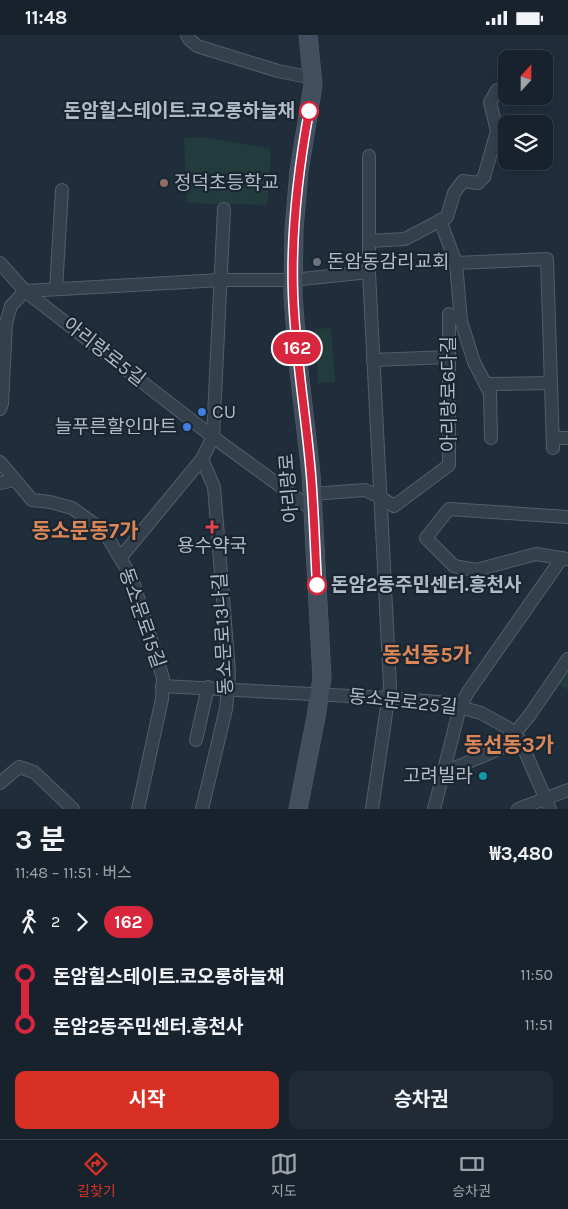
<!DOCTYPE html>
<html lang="ko">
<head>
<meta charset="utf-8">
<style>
  body { margin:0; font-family:Karla,"Noto Sans KR",sans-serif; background:#212a35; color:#f1f3f6; height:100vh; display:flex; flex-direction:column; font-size:19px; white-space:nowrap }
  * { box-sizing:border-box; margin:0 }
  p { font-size:16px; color:#9fa4aa }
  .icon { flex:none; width:28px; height:28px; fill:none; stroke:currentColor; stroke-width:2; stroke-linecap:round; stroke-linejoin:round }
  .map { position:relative; height:774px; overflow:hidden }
  .side { display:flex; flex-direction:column; background:#18222d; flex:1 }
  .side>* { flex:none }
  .badge { padding:0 10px; border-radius:16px; font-size:18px; line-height:32px }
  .needle { width:32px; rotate:21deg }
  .buttons { position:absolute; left:498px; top:15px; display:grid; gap:10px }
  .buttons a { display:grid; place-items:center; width:55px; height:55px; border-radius:10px; background:#18222d; box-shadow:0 2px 12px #0003,0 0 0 1px #363f49; font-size:25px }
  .map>.badge { position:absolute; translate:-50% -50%; box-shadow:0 0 0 2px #fff }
  .legs { display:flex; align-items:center; gap:8px; height:55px; padding:0 15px; font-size:16px }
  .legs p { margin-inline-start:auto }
  .summary { display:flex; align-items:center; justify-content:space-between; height:85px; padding:0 15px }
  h1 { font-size:28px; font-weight:700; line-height:38px }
  .action { display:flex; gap:10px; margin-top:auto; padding:10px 15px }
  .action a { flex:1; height:58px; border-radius:10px; background:#d93025; color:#fff; font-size:20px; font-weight:700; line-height:58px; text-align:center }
  .action a+a { background:#212a35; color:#f1f3f6 }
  ul { padding:0 15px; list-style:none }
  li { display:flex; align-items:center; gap:18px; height:50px; font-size:19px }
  li i { display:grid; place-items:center; width:8px; height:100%; margin:0 6px; background:currentColor }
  li i::after { content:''; width:12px; height:12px; margin:-6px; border:4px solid; border-radius:50%; background:#18222d }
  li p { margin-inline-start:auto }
  li:first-child i { background:linear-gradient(#0000 50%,currentColor 0) }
  li:last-child i { background:linear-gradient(currentColor 50%,#0000 0) }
  .status { display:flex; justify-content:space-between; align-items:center; height:35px; padding:0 25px; background:#18222d; direction:ltr }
  .status svg { height:14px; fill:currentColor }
  .tabs { display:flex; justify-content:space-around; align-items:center; height:70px; border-top:1px solid #363f49; background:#18222d; font-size:14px; color:#9fa4aa }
  .tabs a { display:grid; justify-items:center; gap:2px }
  .tabs .current { color:#d93025 }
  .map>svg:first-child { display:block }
</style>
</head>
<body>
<div class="status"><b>11:48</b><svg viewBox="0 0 49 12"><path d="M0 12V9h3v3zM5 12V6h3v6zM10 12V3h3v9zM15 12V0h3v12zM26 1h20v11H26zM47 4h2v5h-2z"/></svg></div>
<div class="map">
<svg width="568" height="774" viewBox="0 0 568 774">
  <rect width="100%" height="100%" fill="#202e3c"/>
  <!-- green -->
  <g fill="#223c3d">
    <polygon points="202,102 268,113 271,116 267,170 187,168 184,103"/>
    <polygon points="331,293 335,347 318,348 315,294"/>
    <polygon points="568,627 568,655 553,647"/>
  </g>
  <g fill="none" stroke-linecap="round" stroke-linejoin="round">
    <!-- minor casing -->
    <g stroke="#525e6a" stroke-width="14">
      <g id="minor">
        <polyline points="187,0 189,4 197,11 278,36 313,43"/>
        <polyline points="511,61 512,63"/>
        <polyline points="369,121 369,237 390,651 372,774"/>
        <polyline points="440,185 456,228 461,286 474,327 490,358 491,403"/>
        <polyline points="369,206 405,204 447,182 454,158 463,146 478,148 484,142 497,96 490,67 497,55 506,54"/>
        <polyline points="0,228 25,256 213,402 313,475"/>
        <polyline points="456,228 547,224 553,413"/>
        <polyline points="56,254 62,155"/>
        <polyline points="373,325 449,322"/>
        <polyline points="486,349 551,348"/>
        <polyline points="0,374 2,369 6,288 11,271 25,256 221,245 292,245 369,237"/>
        <polyline points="553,403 568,403"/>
        <polyline points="202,424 214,452 229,637 228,653 226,674 202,774"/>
        <polyline points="0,427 32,465 50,467 72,473 104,496 132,543 163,643 162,664 138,774"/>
        <polyline points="0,448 15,445"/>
        <polyline points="312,459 365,455 380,462 394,471 449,430 449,279"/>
        <polyline points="567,482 449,474 426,503 454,531 476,535 536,519 568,524"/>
        <polyline points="121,522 202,424 213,402 224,174"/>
        <polyline points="162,651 388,663 450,668 460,672 481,678 508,693 520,705 550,774"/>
        <polyline points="514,699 529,681 568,624"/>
        <polyline points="196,705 208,652"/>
        <polyline points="443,738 520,705"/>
        <polyline points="0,748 19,732 34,737 73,774"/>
        <polyline points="434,774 460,672 468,657 562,523"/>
        <polyline points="518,774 568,755"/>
      </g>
    </g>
    <!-- secondary casing -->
    <g stroke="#525e6a" stroke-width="19">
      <polyline id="secondary" points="298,774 316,682 322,643 311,439 298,327 293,260 294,194 299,136 313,50 308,0"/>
    </g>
    <!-- minor -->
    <use href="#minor" stroke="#34404c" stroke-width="12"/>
    <!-- secondary -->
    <use href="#secondary" stroke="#424f5f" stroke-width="18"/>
  </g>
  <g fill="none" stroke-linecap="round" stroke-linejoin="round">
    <!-- line-1 casing -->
    <g stroke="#fff" stroke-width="11">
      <path id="line-1" d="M309 76C298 136 291 197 293 258 295 319 306 379 311 440 314 477 315 514 317 550"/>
    </g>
    <!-- line-1 -->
    <use href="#line-1" stroke="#d7263d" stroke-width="8"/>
  </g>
  <!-- markers -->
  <g fill="#fff" stroke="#d7263d" stroke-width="2.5">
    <circle cx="309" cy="76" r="9"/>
    <circle cx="317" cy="550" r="9"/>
  </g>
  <circle fill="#8d6e63" stroke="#1a2530" stroke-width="2" cx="164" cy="148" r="5"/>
  <circle fill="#6b7280" stroke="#1a2530" stroke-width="2" cx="317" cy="227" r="5"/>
  <g fill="#3f7fe0" stroke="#1a2530" stroke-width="2">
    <circle cx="202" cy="377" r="5"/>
    <circle cx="187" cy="392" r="5"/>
  </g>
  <path fill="#e0444e" stroke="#1a2530" stroke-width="2" d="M209.5 484.5h5v5h5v5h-5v5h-5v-5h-5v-5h5z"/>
  <circle fill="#0f9aa8" stroke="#1a2530" stroke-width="2" cx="483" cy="741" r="5"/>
  <g text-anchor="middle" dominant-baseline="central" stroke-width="4.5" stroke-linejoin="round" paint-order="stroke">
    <!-- stop labels -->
    <g font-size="19" font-weight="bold" fill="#afbbc8" stroke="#1a2530" text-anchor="end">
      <text x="295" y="76">돈암힐스테이트.코오롱하늘채</text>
      <text x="331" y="550" text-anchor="start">돈암2동주민센터.흥천사</text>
    </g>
    <!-- poi labels -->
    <g font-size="19" fill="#afbbc8" stroke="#1a2530" text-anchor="start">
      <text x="174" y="148">정덕초등학교</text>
      <text x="327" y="227">돈암동감리교회</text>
      <text x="212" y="377">CU</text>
      <text x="177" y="392" text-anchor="end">늘푸른할인마트</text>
      <text x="212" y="511" text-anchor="middle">용수약국</text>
      <text x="473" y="741" text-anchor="end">고려빌라</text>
    </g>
    <!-- street labels -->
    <g font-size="19" fill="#afbbc8" stroke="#1a2530">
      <text transform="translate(104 317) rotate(38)">아리랑로5길</text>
      <text transform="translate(449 359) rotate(-90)">아리랑로6다길</text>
      <text transform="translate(289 453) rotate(-94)">아리랑로</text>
      <text transform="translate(142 583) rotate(71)">동소문로15길</text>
      <text transform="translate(223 599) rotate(-93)">동소문로13나길</text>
      <text transform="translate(403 667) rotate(6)">동소문로25길</text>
    </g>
    <!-- quarter labels -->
    <g font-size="21" font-weight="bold" fill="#db8657" stroke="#1a2530">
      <text x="85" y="496">동소문동7가</text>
      <text x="427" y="620">동선동5가</text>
      <text x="509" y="710">동선동3가</text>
    </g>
  </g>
</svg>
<div class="buttons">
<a><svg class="needle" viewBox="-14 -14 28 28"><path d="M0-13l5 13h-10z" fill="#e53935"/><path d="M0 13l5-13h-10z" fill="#9fa4aa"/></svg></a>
<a><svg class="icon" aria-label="layers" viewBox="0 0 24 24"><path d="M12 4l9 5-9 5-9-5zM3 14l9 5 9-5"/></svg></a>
</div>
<b class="badge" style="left:297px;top:313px;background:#d7263d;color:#fff">162</b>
</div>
<section class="side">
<div class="summary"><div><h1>3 분</h1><p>11:48 – 11:51 · 버스</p></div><b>₩3,480</b></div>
<div class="legs"><svg class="icon" aria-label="walk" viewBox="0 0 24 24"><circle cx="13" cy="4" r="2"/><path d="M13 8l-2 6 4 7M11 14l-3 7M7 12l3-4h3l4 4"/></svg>2<svg class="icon" aria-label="forward" viewBox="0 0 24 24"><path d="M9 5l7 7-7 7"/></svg><b class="badge" style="background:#d7263d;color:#fff">162</b></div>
<ul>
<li><i style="color:#d7263d"></i><b>돈암힐스테이트.코오롱하늘채</b><p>11:50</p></li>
<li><i style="color:#d7263d"></i><b>돈암2동주민센터.흥천사</b><p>11:51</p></li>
</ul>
<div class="action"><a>시작</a><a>승차권</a></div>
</section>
<nav class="tabs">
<a class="current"><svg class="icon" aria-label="directions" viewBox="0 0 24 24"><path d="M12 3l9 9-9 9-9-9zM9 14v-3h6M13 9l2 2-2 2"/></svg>길찾기</a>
<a><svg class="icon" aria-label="map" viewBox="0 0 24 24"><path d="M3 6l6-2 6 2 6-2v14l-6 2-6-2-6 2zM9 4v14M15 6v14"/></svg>지도</a>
<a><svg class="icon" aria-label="tickets" viewBox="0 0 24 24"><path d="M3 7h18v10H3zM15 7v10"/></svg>승차권</a>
</nav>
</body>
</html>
